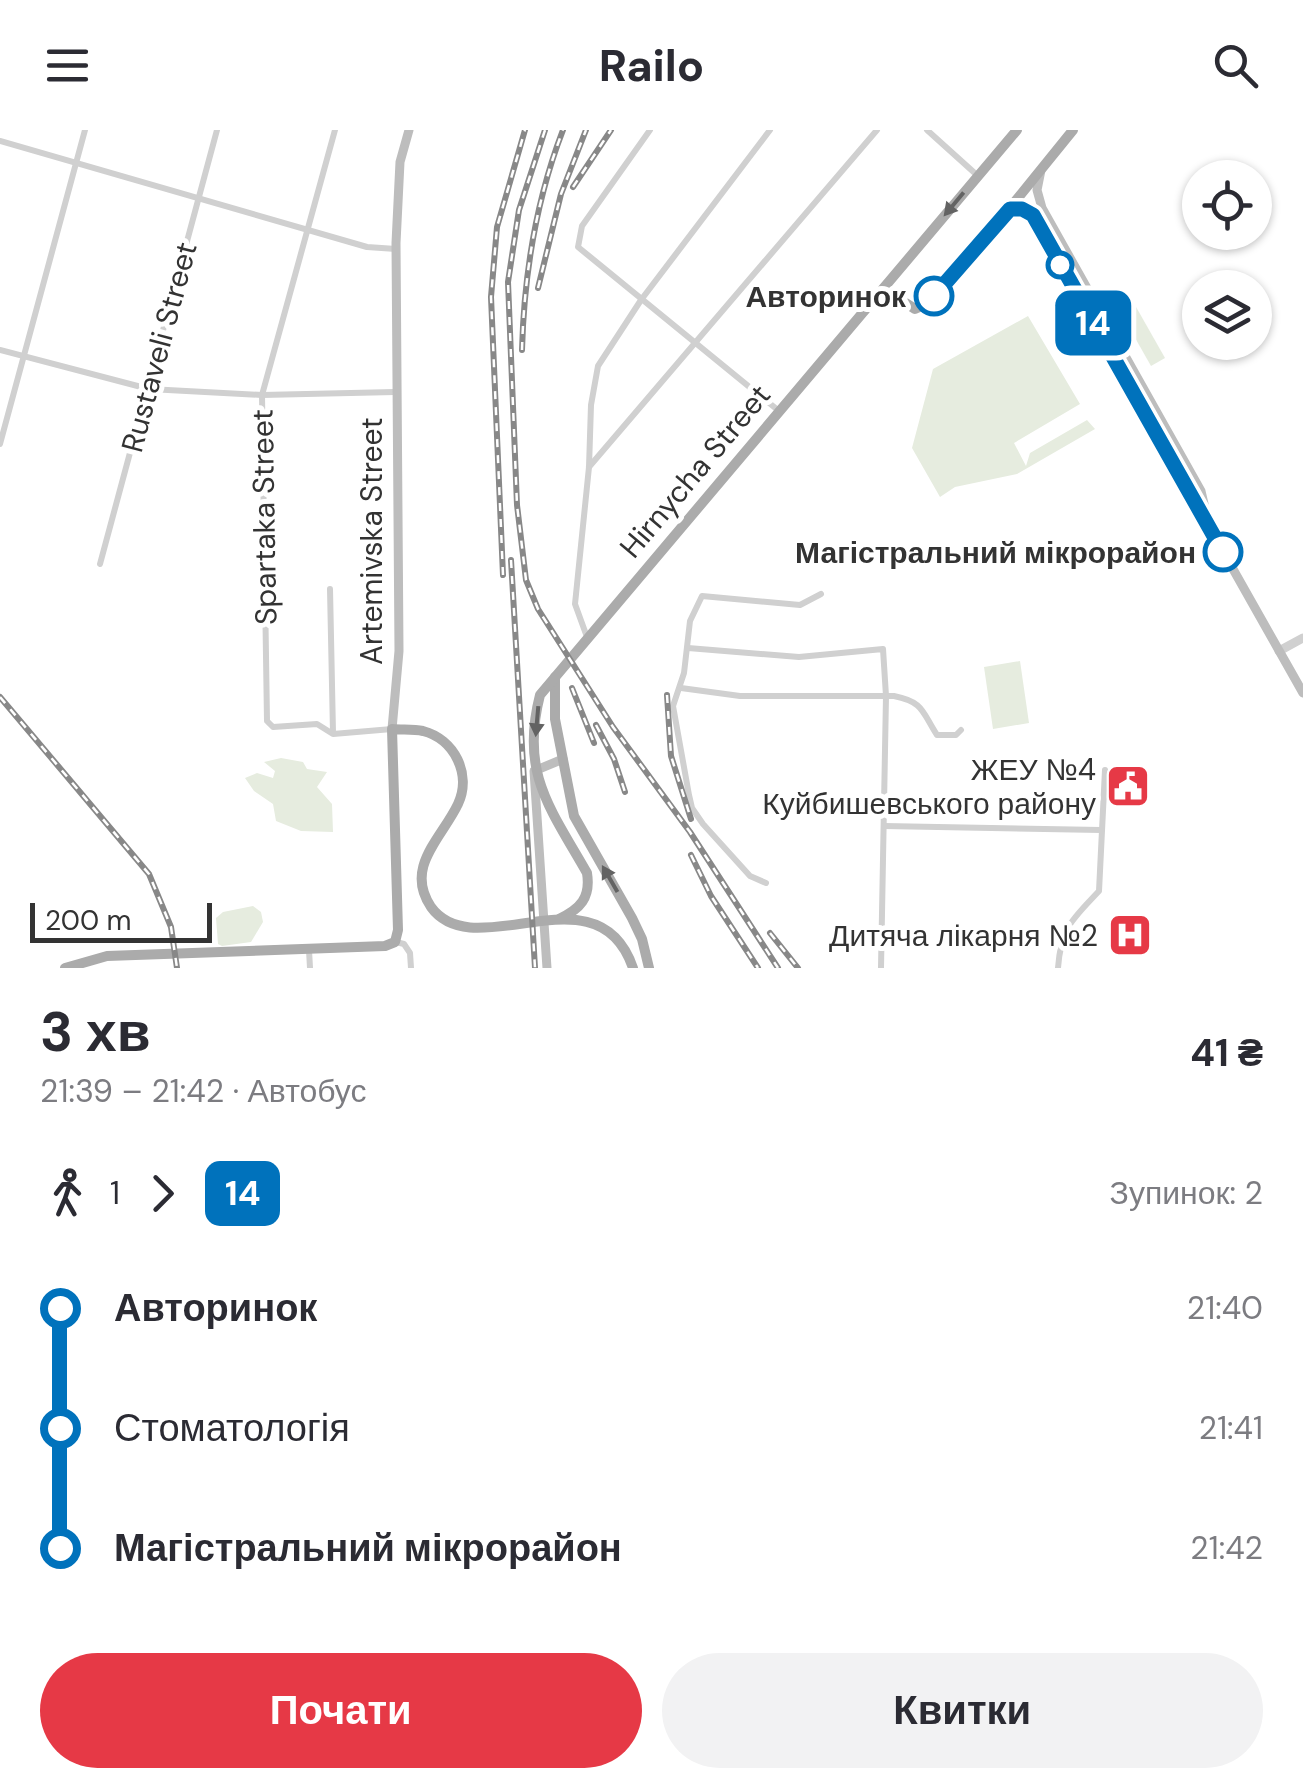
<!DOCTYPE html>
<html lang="uk">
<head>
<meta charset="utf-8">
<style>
  body { margin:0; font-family:"DM Sans",sans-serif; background:#f2f2f3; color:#2b2b33; height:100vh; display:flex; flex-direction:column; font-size:38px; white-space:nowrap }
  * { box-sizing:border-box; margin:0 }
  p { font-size:32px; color:#7c7c81 }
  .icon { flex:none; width:55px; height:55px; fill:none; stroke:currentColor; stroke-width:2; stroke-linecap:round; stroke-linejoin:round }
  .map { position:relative; height:838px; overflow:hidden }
  .drawer { display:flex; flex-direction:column; background:#fff; flex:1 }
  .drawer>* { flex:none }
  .badge { padding:0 20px; border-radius:15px; font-size:35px; line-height:65px }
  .buttons { position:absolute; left:1182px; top:30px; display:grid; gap:20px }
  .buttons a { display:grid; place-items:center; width:90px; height:90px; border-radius:50%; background:#fff; box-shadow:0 2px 8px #0004; font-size:50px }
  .scale { position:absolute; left:30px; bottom:25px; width:182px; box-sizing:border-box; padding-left:10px; border:5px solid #333; border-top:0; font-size:28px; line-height:35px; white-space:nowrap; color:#333; -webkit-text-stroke:8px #fff; paint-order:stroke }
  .map>.badge { position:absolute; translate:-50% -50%; box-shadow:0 0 0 5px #fff }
  .legs { display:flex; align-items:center; gap:15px; height:110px; padding:0 40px; font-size:32px }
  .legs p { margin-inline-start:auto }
  .headline { display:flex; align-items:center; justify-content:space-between; height:170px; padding:0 40px }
  h1 { font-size:55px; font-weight:700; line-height:75px }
  .cta { display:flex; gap:20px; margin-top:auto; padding:20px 40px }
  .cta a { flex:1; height:115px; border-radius:60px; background:#e63946; color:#fff; font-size:40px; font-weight:700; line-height:115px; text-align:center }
  .cta a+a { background:#f2f2f3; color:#2b2b33 }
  ul { padding:0 40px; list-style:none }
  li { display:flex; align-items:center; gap:35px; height:120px; font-size:38px }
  li i { display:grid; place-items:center; width:15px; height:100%; margin:0 12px; background:currentColor }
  li i::after { content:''; width:25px; height:25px; margin:-12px; border:8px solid; border-radius:50%; background:#fff }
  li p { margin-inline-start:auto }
  li:first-child i { background:linear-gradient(#0000 50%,currentColor 0) }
  li:last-child i { background:linear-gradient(currentColor 50%,#0000 0) }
  header { display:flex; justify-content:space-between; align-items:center; height:130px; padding:0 40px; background:#fff; font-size:45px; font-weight:700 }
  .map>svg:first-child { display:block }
</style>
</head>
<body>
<header><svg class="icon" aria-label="menu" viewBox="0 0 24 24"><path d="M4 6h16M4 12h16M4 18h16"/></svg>Railo<svg class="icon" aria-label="search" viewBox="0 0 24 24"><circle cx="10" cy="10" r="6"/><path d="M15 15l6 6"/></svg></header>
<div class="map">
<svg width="1303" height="838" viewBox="0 0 1303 838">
  <rect width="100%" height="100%" fill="#fff"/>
  <!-- green -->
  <g fill="#e6ecdf">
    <polygon points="1127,161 1165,228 1151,236 1113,169"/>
    <polygon points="1028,186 1080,274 1014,313 1026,336 1030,323 1087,290 1095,299 1017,344 955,357 940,367 912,318 933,239"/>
    <polygon points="1020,531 1029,593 993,599 984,537"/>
    <polygon points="281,628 303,632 307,639 327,642 317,657 332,674 333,702 301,701 276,691 273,674 254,661 245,648 257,643 273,648 275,641 264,632"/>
    <polygon points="253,776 261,782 263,792 251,812 222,816 218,814 216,788 223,782"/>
  </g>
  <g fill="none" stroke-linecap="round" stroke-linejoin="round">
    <!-- minor -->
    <g stroke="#d0d0d0" stroke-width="6">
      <polyline points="335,0 262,265 267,591 273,597 317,594 333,604 392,599"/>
      <polyline points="650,0 582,96 578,117 779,281"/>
      <polyline points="927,0 978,46"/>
      <polyline points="0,11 367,117 396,119"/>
      <polyline points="0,220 149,259 262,265 395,262"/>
      <polyline points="0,314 85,0"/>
      <polyline points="589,337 877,0"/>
      <polyline points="100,434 217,0"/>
      <polyline points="330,459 333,603"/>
      <polyline points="587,507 575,474 589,337 591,275 598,236 641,170 770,0"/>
      <polyline points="688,518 799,527 883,519 886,566 881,838"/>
      <path d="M681 558 740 566H894C924 572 922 582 937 605H956L961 600"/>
      <polyline points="884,696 1101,700"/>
      <polyline points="766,753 750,746 703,694 692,678 689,665 673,576 684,543 690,491 702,466 800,475 821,464"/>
      <polyline points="396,812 404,814 410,823 411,838"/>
      <polyline points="309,820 310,838"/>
      <path d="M1058 838C1061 797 1072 790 1099 761L1105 640"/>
    </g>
    <!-- tertiary -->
    <polyline stroke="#d0d0d0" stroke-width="9" points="1279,521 1303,508"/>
    <!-- secondary -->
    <g stroke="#bdbdbd" stroke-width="9">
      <polyline points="1041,40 1037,60 1042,78 1201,361 1208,391"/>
      <polyline points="1009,79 1022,79 1033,85 1303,563"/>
      <polyline points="392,599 399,521 396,113 400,32 409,0"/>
      <polyline points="547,838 534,641 563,629"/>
    </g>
    <!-- primary -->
    <g stroke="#ababab" stroke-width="10">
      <polyline points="879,166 890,163 915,179 924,175 1009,79 1073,0"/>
      <polyline points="555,547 555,589 574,686 632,788 642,809 649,838"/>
      <path d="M559 789C580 779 591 768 587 743 550 678 520 643 540 565L1017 0"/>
      <path d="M65 838 107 826 385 816 395 812 398 800 392 599C402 600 413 599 423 601 454 609 472 644 458 674 442 708 404 737 431 777 475 838 598 735 633 838"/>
    </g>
    <!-- rail casing -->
    <g stroke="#888" stroke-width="6">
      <g id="rail">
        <polyline points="545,0 519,80 508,152 517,375 526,450 538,479 613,597 690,702 778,838"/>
        <polyline points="573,57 611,0"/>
        <polyline points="538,158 561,64 586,0"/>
        <path d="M522 220C524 145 536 70 563 0"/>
        <polyline points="511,430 535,838"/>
        <polyline points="503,445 491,167 497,97 525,0"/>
        <polyline points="572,558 594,613"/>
        <polyline points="667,565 671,626 691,689"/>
        <polyline points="0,567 149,744 171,797 177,838"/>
        <polyline points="596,595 614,629 625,662"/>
        <polyline points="691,725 711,766 758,838"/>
        <polyline points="770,803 798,838"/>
      </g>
    </g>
    <!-- rail -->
    <use href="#rail" stroke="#fff" stroke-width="2.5" stroke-dasharray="8" stroke-linecap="butt"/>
  </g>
  <!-- one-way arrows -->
  <defs><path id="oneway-solid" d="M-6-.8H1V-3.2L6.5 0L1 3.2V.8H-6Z" transform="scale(2.5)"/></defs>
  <g fill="#636363">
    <use href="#oneway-solid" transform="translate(954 74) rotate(130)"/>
    <use href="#oneway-solid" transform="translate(537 591) rotate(95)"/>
    <use href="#oneway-solid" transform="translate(610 749) rotate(-120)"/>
  </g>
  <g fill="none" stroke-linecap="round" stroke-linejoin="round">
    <!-- line-1 casing -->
    <g stroke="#fff" stroke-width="22">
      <polyline id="line-1" points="934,166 1010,79 1022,79 1033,85 1223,422"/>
    </g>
    <!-- line-1 -->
    <use href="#line-1" stroke="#0072bc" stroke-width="15"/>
  </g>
  <!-- icons -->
  <defs>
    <g id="civic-square" transform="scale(2.25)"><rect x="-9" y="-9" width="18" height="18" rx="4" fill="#e63946" stroke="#fff"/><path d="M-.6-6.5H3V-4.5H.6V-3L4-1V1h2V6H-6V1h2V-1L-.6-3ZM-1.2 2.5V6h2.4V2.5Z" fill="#fff"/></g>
    <g id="hospital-square" transform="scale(2.25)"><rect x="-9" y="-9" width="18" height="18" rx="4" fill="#e63946" stroke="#fff"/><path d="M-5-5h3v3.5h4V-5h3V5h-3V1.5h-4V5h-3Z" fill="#fff"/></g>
  </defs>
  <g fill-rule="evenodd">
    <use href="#civic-square" x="1128" y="656"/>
    <use href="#hospital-square" x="1130" y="805"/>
  </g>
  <!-- markers -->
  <g fill="#fff" stroke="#0072bc" stroke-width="5">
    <circle cx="1060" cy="135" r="12"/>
    <circle cx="934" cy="166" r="18"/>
    <circle cx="1223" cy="422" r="18"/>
  </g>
  <g text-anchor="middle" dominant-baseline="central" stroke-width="10" stroke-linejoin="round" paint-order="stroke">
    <!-- stop labels -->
    <g font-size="30" font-weight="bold" fill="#333" stroke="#fff" text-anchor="end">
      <text x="906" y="166">Авторинок</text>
      <text x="1196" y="422">Магістральний мікрорайон</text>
    </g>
    <!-- street labels -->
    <g font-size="30" fill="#333" stroke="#fff">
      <text transform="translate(159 217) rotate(-75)">Rustaveli Street</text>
      <text transform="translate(695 341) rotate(-50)">Hirnycha Street</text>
      <text transform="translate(264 387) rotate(-91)">Spartaka Street</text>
      <text transform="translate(371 411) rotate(-90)">Artemivska Street</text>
    </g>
    <!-- poi labels -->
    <g font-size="30" fill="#333" stroke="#fff" text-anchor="end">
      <text x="1096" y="639">ЖЕУ №4<tspan x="1096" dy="34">Куйбишевського району</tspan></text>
      <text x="1098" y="805">Дитяча лікарня №2</text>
    </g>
  </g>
</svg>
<div class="buttons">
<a><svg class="icon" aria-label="locate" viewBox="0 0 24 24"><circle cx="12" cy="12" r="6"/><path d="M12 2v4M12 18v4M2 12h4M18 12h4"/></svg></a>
<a><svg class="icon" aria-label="layers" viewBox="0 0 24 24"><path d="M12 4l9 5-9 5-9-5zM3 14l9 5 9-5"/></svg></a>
</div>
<div class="scale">200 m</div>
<b class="badge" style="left:1093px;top:193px;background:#0072bc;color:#fff">14</b>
</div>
<section class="drawer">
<div class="headline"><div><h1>3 хв</h1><p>21:39 – 21:42 · Автобус</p></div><b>41 ₴</b></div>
<div class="legs"><svg class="icon" aria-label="walk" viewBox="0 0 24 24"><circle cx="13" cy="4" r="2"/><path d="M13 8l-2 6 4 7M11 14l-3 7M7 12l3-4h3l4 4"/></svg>1<svg class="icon" aria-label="forward" viewBox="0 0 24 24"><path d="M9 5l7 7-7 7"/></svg><b class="badge" style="background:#0072bc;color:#fff">14</b><p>Зупинок: 2</p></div>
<ul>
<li><i style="color:#0072bc"></i><b>Авторинок</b><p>21:40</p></li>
<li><i style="color:#0072bc"></i><span>Стоматологія</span><p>21:41</p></li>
<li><i style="color:#0072bc"></i><b>Магістральний мікрорайон</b><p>21:42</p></li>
</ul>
<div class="cta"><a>Почати</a><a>Квитки</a></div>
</section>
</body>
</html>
